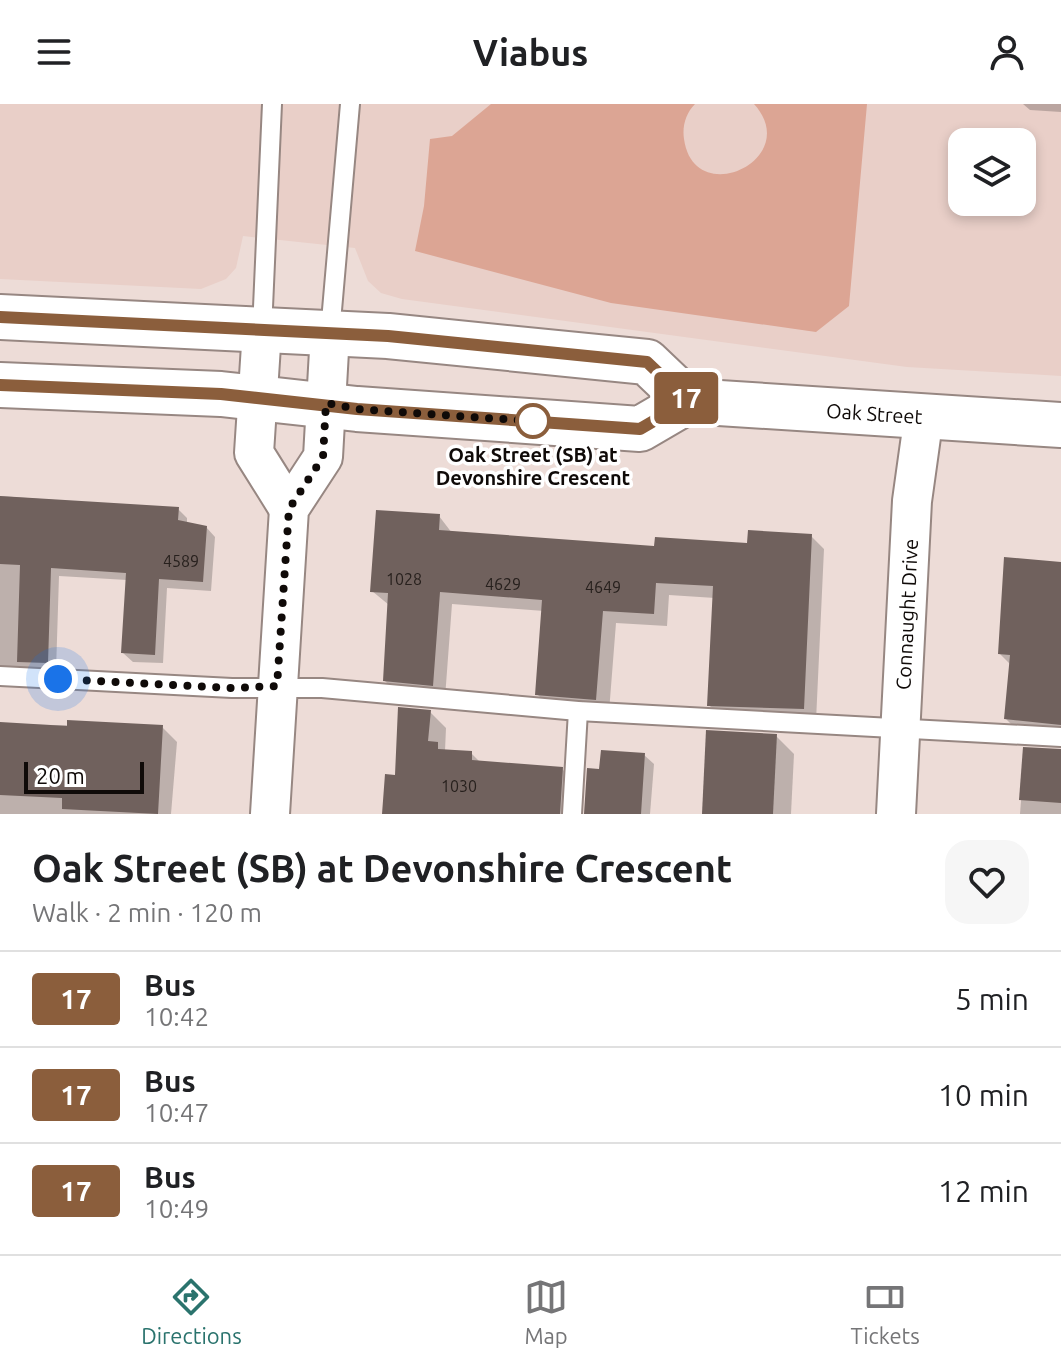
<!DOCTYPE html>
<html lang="en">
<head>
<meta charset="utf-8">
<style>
  body { margin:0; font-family:Ubuntu,sans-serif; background:#f6f6f6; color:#202124; height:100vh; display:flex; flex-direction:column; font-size:30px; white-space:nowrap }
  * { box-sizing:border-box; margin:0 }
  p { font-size:26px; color:#757577 }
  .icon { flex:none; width:44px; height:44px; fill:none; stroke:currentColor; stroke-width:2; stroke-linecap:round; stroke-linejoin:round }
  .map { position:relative; height:710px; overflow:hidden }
  .sheet { display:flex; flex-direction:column; background:#fff; flex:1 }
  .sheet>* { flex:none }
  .badge { padding:0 16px; border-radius:6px; font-size:28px; line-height:52px }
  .fabs { position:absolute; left:948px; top:24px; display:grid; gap:16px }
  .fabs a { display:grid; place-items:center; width:88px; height:88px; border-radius:16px; background:#fff; box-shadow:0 4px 12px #0003; font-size:40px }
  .scale { position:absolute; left:24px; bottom:20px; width:120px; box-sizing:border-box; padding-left:8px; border:4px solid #0f0a08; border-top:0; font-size:22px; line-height:28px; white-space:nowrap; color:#0f0a08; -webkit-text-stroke:6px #fff; paint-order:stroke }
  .you { position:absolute; width:40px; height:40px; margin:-20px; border:6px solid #fff; border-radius:50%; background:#1a73e8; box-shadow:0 0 0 12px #1a73e833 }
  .map>.badge { position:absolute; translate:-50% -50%; box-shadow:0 0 0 4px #fff }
  .round { display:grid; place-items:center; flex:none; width:84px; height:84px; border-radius:24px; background:#f6f6f6 }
  .head { display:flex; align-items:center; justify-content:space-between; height:136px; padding:0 32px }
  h1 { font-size:38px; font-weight:600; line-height:60px }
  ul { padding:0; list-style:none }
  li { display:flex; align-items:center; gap:24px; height:96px; padding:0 32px; border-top:2px solid #e0e0e0 }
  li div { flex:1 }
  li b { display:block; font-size:30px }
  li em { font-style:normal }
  li .badge { min-width:88px; font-weight:700; text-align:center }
  header { display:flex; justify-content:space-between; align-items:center; height:104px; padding:0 32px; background:#fff; font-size:36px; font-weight:600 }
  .tab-bar { display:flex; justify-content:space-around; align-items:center; height:112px; border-top:2px solid #e0e0e0; background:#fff; font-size:22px; color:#757577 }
  .tab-bar a { display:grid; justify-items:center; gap:4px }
  .tab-bar .current { color:#2a736d }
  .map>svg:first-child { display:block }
</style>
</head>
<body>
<header><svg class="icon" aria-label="menu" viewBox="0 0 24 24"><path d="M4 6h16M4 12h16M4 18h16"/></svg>Viabus<svg class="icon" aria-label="person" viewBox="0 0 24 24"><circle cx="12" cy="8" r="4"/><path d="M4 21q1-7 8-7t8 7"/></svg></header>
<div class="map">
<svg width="1061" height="710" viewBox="0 0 1061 710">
  <rect width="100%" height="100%" fill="#eddcd7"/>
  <!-- built -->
  <path fill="#e9cfc8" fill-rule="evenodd" d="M0 0H1061V272L907 263 402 195 381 189 368 177 355 144 243 132 236 164 226 175 201 185 0 175ZM962 38H1022V98H962Z"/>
  <!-- green -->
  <path fill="#dca594" d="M491 0H695C686 9 682 22 684 35 694 107 804 55 754 0H867L849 202 816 228 611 199 415 147 424 102 430 35 452 32Z"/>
  <!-- shadow -->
  <g fill="#0003">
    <polygon points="1023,0 1061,0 1061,8 1030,6"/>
    <polygon points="0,392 178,405 187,414 187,420 206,423 215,433 211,487 167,484 163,559 133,558 123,549 127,476 59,472 56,567 0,565"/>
    <polygon points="439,412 452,429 656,444 749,441 811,432 824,445 816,617 722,614 709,601 715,494 669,491 667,522 616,519 609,608 550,603 537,590 544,507 452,500 445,594 398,590 385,577 389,501 372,487"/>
    <polygon points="1061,460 1061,632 1019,628 1006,615 1011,561 1000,550"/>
    <polygon points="430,608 446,624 445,647 471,649 481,659 562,665 578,681 577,710 384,710 396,673"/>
    <polygon points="0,620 162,623 177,638 171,710 0,710"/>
    <polygon points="776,632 794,650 791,710 704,710"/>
    <polygon points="1025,645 1061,646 1061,710 1020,710"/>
    <polygon points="644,651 654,660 650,710 586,710"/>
  </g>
  <!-- building -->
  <g fill="#70615d">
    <polygon points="0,392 179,403 178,416 207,422 203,478 159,475 155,551 121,549 126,469 51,464 48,559 17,558 20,461 0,460"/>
    <polygon points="376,406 440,410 439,426 654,442 655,433 747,439 748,426 812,430 804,605 707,602 713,482 656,479 654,510 603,507 596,596 535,591 542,496 440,488 433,582 383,577 388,489 370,488"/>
    <polygon points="1004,453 1061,458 1061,621 1004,615 1010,551 998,550"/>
    <polygon points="398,603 431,606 428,637 438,638 438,645 472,647 472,656 563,663 560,710 382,710 385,670 395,671"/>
    <polygon points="67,616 163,621 158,710 62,705 62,694 0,691 0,618 67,622"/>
    <polygon points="706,626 777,630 773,710 702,710"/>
    <polygon points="1023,643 1061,645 1061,699 1019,696"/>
    <polygon points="601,646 645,649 641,710 584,710 587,664 599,665"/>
  </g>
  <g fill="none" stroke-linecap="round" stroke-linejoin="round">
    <!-- lane casing -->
    <g stroke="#978782" stroke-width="22">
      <g id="lane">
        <polyline points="262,226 272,0"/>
        <polyline points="330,229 350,0"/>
        <polyline points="0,572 232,584 322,584 578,607 1061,633"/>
        <polyline points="572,710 578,607"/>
      </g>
    </g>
    <!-- street casing -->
    <g stroke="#978782" stroke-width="42">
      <g id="street">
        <polyline points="262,226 254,349 289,405"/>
        <polyline points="270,710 289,405 323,353 330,229"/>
        <path id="s1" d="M896 710 912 397 924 311"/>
      </g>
    </g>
    <!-- secondary casing -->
    <g stroke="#978782" stroke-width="48">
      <g id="secondary">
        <polyline points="0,213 388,232 647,258 688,297"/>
        <path id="s2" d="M0 281 221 290 357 305 640 325 688 297 1061 321"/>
      </g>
    </g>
    <!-- lane -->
    <use href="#lane" stroke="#fff" stroke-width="18"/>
    <!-- street -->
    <use href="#street" stroke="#fff" stroke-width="38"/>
    <!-- secondary -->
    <use href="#secondary" stroke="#fff" stroke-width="44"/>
  </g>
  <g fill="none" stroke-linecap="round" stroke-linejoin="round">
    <!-- line casing -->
    <g stroke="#fff" stroke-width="18">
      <polyline id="line" points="0,213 388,232 647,258 688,297 640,325 357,305 221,290 0,281"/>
    </g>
    <!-- line -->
    <use href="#line" stroke="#8b5e3c" stroke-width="12"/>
    <!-- walk -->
    <polyline stroke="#0f0a08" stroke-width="8" stroke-dasharray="0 14.4" points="58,575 232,584 277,582 289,405 323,353 326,299 357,305 545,318 533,317"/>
  </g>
  <!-- markers -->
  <circle fill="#fff" stroke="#8b5e3c" stroke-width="4" cx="533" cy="317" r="16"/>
  <g text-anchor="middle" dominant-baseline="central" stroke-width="7" stroke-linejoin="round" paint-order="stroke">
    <!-- number labels -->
    <g font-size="16" fill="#27201d">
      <text x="181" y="457">4589</text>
      <text x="404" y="475">1028</text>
      <text x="503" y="480">4629</text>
      <text x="603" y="483">4649</text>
      <text x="459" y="682">1030</text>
    </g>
    <!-- street labels -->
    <g font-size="20" fill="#0f0a08" stroke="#fff">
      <text stroke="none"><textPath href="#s2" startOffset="884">Oak Street</textPath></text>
      <text stroke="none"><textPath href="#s1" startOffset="200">Connaught Drive</textPath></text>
    </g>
    <!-- stop labels -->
    <g font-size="20" font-weight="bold" fill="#0f0a08" stroke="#fff">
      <text x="533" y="350">Oak Street (SB) at<tspan x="533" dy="23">Devonshire Crescent</tspan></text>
    </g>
  </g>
</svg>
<div class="fabs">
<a><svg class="icon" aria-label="layers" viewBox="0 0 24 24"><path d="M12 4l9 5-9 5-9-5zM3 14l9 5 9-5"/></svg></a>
</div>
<div class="scale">20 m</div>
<div class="you" style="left:58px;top:575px"></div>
<b class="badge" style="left:686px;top:294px;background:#8b5e3c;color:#fff">17</b>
</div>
<section class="sheet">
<div class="head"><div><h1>Oak Street (SB) at Devonshire Crescent</h1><p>Walk · 2 min · 120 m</p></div><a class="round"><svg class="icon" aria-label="heart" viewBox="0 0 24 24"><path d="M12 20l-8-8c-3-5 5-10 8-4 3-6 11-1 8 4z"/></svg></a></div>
<ul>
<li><span class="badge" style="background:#8b5e3c;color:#fff">17</span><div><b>Bus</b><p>10:42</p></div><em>5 min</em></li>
<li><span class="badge" style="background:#8b5e3c;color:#fff">17</span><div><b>Bus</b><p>10:47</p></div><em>10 min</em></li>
<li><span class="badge" style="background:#8b5e3c;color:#fff">17</span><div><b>Bus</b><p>10:49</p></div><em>12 min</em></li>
</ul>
</section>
<nav class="tab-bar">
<a class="current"><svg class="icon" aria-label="directions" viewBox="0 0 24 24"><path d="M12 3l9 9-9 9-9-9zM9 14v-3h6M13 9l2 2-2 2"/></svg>Directions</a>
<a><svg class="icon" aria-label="map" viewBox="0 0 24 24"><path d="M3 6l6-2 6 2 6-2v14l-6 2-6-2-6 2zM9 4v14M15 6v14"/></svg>Map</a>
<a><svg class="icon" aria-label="tickets" viewBox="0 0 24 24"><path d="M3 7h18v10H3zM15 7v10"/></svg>Tickets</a>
</nav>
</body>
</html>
